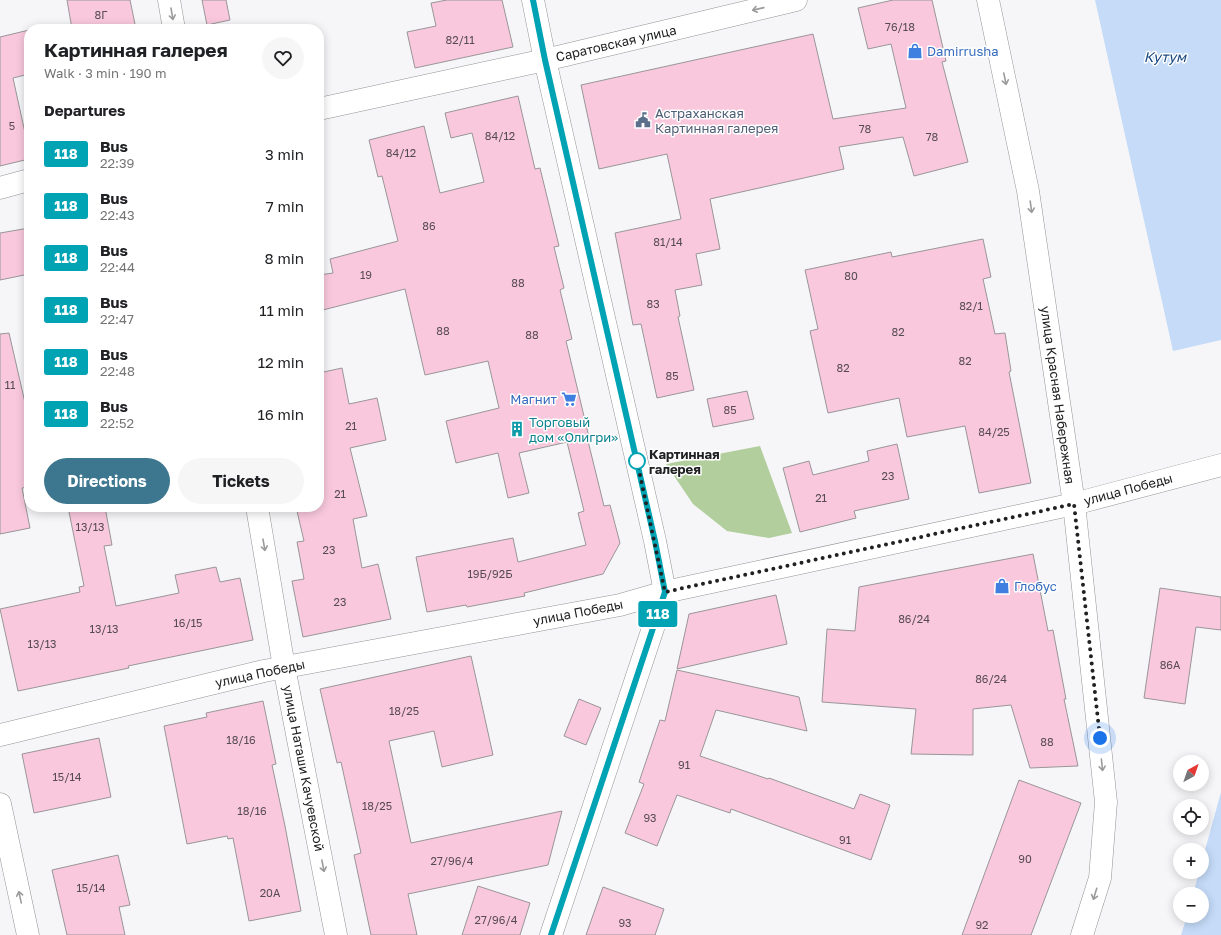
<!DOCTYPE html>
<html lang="en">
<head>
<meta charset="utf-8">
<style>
  body { margin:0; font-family:"Golos Text",sans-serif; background:#f6f6f6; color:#202124; height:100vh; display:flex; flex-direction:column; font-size:15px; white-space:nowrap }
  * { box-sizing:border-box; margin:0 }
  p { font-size:13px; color:#757577 }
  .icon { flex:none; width:22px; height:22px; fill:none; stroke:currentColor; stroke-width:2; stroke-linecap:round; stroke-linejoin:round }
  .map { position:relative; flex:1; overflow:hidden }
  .details { position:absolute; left:24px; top:24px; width:300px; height:488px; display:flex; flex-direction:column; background:#fff; border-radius:16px; box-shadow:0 2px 10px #0003 }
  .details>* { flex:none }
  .badge { padding:0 8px; border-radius:3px; font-size:14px; line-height:26px }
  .needle { width:26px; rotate:40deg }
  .buttons { position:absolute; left:1173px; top:755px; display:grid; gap:8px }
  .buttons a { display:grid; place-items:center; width:36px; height:36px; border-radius:50%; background:#fff; box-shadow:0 2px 10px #0003; font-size:20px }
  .you { position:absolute; width:20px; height:20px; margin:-10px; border:3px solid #fff; border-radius:50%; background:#1a73e8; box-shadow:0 0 0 6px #1a73e833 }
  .map>.badge { position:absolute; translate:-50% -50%; box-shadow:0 0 0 2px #fff }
  h2 { padding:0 20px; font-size:15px; line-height:36px }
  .round { display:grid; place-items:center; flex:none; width:42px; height:42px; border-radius:21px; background:#f6f6f6 }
  .head { display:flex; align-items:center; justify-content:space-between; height:68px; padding:0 20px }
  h1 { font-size:19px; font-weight:700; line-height:30px }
  .primary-button { display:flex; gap:8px; margin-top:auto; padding:8px 20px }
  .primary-button a { flex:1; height:46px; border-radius:24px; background:#3c778f; color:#fff; font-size:16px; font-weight:700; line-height:46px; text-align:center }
  .primary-button a+a { background:#f6f6f6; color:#202124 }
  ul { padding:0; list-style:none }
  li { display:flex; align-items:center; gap:12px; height:52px; padding:0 20px }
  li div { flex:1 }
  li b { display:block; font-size:15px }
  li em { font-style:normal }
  li .badge { min-width:44px; font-weight:700; text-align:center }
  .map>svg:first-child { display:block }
</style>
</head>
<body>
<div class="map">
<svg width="1221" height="935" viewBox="0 0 1221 935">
  <rect width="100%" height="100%" fill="#f6f6f9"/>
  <!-- green -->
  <polygon fill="#b1ce9c" points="760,446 792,533 769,538 727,531 693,504 666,464"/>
  <!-- water -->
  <g fill="#c5dbf8">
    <polygon points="1095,0 1221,0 1221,340 1173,351"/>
    <polygon points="1221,792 1221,935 1181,935 1187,916 1202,916 1202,894 1193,894 1199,872 1202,872 1202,861"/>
  </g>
  <!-- building -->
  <g fill="#f9c8dc" stroke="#999697">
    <polygon points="67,0 130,0 136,29 72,29"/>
    <polygon points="202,0 226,0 230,20 207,25"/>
    <polygon points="447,0 502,0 513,47 415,68 407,32 436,26 431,3"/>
    <polygon points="893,0 932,0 946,61 942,62 968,162 914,176 903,137 839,147 844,169 710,199 720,249 696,254 702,285 675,290 680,316 678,317 694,390 657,398 641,324 633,325 615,233 681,219 667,154 599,169 581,85 813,34 833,119 906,108 891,44 868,49 858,8"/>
    <polygon points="29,30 29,74 13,78 29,151 29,159 0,166 0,37"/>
    <polygon points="518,96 535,169 540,168 559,246 554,247 564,288 560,290 572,339 566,341 589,437 587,437 604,506 610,505 620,543 603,574 524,593 525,596 467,607 466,605 427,612 416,557 513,538 518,562 586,545 578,513 584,511 567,442 519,453 529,493 508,498 498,453 456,463 446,421 499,408 488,361 425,375 405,289 319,311 319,275 333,273 330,259 398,241 382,176 378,177 369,140 424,126 440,193 484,182 472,133 451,138 445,113"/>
    <polygon points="29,228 29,274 0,280 0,233"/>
    <polygon points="983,239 991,277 983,279 995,334 1005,333 1011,371 1009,372 1031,483 979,493 965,426 907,437 899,398 828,413 810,331 818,329 805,270 891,252 892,257"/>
    <polygon points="9,333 29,420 29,487 22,488 30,528 0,534 0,334"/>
    <polygon points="342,368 349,404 377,398 386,440 350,448 367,516 353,519 362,568 378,564 391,619 303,637 292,581 304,579 297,542 304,541 296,507 319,507 319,373"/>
    <polygon points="747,391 754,419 713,427 707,399"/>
    <polygon points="897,444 909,499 854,511 856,518 800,532 783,468 809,461 813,475 869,461 867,451"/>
    <polygon points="68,507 105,507 112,545 104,546 116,606 179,593 175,575 216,567 220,582 240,578 253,640 128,666 129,668 18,691 0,609 80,592 79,587 84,586"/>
    <polygon points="1033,554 1048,631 1053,630 1066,699 1064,699 1078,766 1030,768 1011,705 973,709 973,755 911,754 916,709 822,702 827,629 855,631 859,587"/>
    <polygon points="1160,588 1221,597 1221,630 1196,627 1185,704 1144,698"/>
    <polygon points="776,595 787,644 677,669 689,614"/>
    <polygon points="471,656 493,755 442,767 434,731 389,741 411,843 562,811 548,865 408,894 417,935 371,935 354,855 361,853 341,762 337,763 320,689"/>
    <polygon points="677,670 799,697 807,731 716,710 700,756 768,779 769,778 854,809 860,794 890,805 871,860 731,809 730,813 677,795 657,846 625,833 644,784 639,782 660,720 665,721"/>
    <polygon points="579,699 601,708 586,745 564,736"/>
    <polygon points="263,701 276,764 272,765 285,826 301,911 249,921 233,838 228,839 227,836 187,844 164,726 207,717 206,713"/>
    <polygon points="99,738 111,797 34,813 22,754"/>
    <polygon points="1019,780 1081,803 1031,935 962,935"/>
    <polygon points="118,855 130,905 119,907 125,935 67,935 52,870"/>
    <polygon points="478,886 530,903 520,935 462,935"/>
    <polygon points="603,887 664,909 655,935 586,935"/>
  </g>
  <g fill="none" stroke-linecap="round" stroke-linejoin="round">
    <!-- minor casing -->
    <g stroke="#949497" stroke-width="23">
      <g id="minor">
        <polyline points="169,0 174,29"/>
        <polyline points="319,109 545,60 796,0"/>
        <polyline points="0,188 29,180"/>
        <polyline points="257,507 284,667 336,935"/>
        <polyline points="0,804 28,935"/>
      </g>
    </g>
    <!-- tertiary casing -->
    <g stroke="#949497" stroke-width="23">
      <polyline id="tertiary" points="988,0 1028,191 1074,504"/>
    </g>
    <!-- secondary casing -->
    <g stroke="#949497" stroke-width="23">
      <g id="secondary">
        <polyline points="533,0 545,60 655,541 665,592 551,935"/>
        <polyline points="1074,504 1106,802 1100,878 1082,935"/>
        <polyline points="0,735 264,671 620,605 665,592 1074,504 1221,465"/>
      </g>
    </g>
    <!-- minor -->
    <use href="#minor" stroke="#fff" stroke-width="22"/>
    <!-- tertiary -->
    <use href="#tertiary" stroke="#fff" stroke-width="22"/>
    <!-- secondary -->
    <use href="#secondary" stroke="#fff" stroke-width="22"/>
  </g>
  <!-- one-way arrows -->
  <defs><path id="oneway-shaft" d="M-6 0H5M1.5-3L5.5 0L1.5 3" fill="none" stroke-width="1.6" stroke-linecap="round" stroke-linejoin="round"/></defs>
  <g stroke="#9b9b9c">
    <use href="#oneway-shaft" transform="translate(758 9) rotate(167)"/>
    <use href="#oneway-shaft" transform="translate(172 14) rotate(80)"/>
    <use href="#oneway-shaft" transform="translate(1005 79) rotate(78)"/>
    <use href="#oneway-shaft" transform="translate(1031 207) rotate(82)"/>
    <use href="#oneway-shaft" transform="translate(264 545) rotate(80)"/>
    <use href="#oneway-shaft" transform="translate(1102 765) rotate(84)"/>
    <use href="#oneway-shaft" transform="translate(323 866) rotate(79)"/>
    <use href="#oneway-shaft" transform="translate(1095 894) rotate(107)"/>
    <use href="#oneway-shaft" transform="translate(20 897) rotate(-102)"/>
  </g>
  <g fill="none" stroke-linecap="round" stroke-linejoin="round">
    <!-- line casing -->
    <g stroke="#fff" stroke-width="9">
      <polyline id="line" points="533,0 545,60 655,541 665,592 551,935"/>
    </g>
    <!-- line -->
    <use href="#line" stroke="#00a3b4" stroke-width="6"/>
    <!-- walk -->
    <polyline stroke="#202122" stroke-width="4" stroke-dasharray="0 7.2" points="637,461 665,592 1074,504 1100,738"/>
  </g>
  <!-- icons -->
  <defs>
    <g id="shop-bare" transform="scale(1.2)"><path d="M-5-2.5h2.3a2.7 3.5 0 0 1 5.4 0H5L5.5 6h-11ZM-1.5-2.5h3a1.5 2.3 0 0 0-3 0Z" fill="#3f7fe0" stroke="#fff" stroke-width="2.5" paint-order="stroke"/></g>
    <g id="civic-bare" transform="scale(1.2)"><path d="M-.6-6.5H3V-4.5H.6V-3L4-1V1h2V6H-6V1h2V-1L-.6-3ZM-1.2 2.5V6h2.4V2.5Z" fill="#5c6f8a" stroke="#fff" stroke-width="2.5" paint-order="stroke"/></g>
    <g id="supermarket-bare" transform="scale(1.2)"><path d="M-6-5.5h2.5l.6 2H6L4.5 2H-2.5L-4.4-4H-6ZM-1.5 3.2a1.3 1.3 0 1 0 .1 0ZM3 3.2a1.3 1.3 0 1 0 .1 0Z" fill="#3f7fe0" stroke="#fff" stroke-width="2.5" paint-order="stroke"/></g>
    <g id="building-bare" transform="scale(1.2)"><path d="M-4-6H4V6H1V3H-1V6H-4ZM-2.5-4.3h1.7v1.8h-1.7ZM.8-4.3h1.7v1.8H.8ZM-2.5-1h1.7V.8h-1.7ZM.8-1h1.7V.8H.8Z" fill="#0f9aa8" stroke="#fff" stroke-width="2.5" paint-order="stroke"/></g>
  </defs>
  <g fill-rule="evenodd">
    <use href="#shop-bare" x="915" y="51"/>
    <use href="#civic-bare" x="643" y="120"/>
    <use href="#supermarket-bare" x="569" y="399"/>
    <use href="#building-bare" x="517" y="429"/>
    <use href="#shop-bare" x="1002" y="586"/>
  </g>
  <!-- markers -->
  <circle fill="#fff" stroke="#00a3b4" stroke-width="2" cx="637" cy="461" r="8"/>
  <g text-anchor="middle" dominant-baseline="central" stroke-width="3" stroke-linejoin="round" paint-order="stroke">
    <!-- number labels -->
    <g font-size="11" fill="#564b50">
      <text x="101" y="14">8Г</text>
      <text x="900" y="26">76/18</text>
      <text x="460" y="39">82/11</text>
      <text x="12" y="125">5</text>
      <text x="865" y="128">78</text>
      <text x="500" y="135">84/12</text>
      <text x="932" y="136">78</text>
      <text x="401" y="152">84/12</text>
      <text x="429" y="225">86</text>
      <text x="668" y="241">81/14</text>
      <text x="366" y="274">19</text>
      <text x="851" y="275">80</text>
      <text x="518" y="282">88</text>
      <text x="653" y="303">83</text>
      <text x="971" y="305">82/1</text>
      <text x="443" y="330">88</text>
      <text x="898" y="331">82</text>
      <text x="532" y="334">88</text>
      <text x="965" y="360">82</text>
      <text x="843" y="367">82</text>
      <text x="672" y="375">85</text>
      <text x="10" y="384">11</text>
      <text x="730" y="409">85</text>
      <text x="351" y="425">21</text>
      <text x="994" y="431">84/25</text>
      <text x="888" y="475">23</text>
      <text x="340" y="493">21</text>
      <text x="821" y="497">21</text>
      <text x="90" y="526">13/13</text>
      <text x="329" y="549">23</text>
      <text x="490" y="573">19Б/92Б</text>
      <text x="340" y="601">23</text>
      <text x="914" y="618">86/24</text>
      <text x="188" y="622">16/15</text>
      <text x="104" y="628">13/13</text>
      <text x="42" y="643">13/13</text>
      <text x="1170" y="664">86А</text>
      <text x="991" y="678">86/24</text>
      <text x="404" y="710">18/25</text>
      <text x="241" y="739">18/16</text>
      <text x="1047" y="741">88</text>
      <text x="684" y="764">91</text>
      <text x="67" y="776">15/14</text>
      <text x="377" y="805">18/25</text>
      <text x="252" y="810">18/16</text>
      <text x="650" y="817">93</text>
      <text x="845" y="839">91</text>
      <text x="1025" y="858">90</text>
      <text x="452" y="860">27/96/4</text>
      <text x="91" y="887">15/14</text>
      <text x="270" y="892">20А</text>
      <text x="496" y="919">27/96/4</text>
      <text x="625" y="922">93</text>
      <text x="982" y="924">92</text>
    </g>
    <!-- street labels -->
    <g font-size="13" fill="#202122" stroke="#fff">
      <text transform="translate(616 43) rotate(-13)">Саратовская улица</text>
      <text transform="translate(1058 395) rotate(82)">улица Красная Набережная</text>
      <text transform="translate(1128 489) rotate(-15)">улица Победы</text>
      <text transform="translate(578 612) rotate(-11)">улица Победы</text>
      <text transform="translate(260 673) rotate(-12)">улица Победы</text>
      <text transform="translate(304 768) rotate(79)">улица Наташи Качуевской</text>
    </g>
    <!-- shop labels -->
    <g font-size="13" fill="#366cbe" stroke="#fff" text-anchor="start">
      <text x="927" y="51">Damirrusha</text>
      <text x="557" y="399" text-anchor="end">Магнит</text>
      <text x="1014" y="586">Глобус</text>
    </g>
    <!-- service labels -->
    <g font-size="13" fill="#4e5e75" stroke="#fff" text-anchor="start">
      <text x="655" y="113">Астраханская<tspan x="655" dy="15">Картинная галерея</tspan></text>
    </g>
    <!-- culture labels -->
    <g font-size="13" fill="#0d838f" stroke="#fff" text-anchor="start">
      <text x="529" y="422">Торговый<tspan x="529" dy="15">дом «Олигри»</tspan></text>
    </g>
    <!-- stop labels -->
    <g font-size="13" font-weight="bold" fill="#202122" stroke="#fff" text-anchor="start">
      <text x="649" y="454">Картинная<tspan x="649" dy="15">галерея</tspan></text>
    </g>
    <!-- water labels -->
    <g font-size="14" font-style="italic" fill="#1a4981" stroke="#fff">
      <text x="1165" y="56">Кутум</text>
    </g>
  </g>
</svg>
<div class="buttons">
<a><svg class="needle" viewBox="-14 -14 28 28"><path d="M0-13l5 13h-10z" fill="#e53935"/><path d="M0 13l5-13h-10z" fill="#757577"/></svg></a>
<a><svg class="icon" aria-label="locate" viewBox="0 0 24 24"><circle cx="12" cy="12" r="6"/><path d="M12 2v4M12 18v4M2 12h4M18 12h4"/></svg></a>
<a>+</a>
<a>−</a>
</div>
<div class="you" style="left:1100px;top:738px"></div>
<b class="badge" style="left:658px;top:614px;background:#00a3b4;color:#fff">118</b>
<section class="details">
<div class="head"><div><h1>Картинная галерея</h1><p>Walk · 3 min · 190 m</p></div><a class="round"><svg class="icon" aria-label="heart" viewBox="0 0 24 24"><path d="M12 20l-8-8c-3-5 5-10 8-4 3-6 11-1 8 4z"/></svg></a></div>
<h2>Departures</h2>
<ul>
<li><span class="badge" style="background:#00a3b4;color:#fff">118</span><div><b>Bus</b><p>22:39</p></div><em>3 min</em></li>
<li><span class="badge" style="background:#00a3b4;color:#fff">118</span><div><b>Bus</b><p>22:43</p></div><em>7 min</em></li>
<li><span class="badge" style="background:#00a3b4;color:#fff">118</span><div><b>Bus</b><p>22:44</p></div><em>8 min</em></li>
<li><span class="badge" style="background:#00a3b4;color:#fff">118</span><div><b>Bus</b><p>22:47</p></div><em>11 min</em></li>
<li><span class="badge" style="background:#00a3b4;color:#fff">118</span><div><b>Bus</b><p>22:48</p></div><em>12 min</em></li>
<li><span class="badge" style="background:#00a3b4;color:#fff">118</span><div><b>Bus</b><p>22:52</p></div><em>16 min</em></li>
</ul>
<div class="primary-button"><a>Directions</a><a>Tickets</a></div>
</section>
</div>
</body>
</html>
